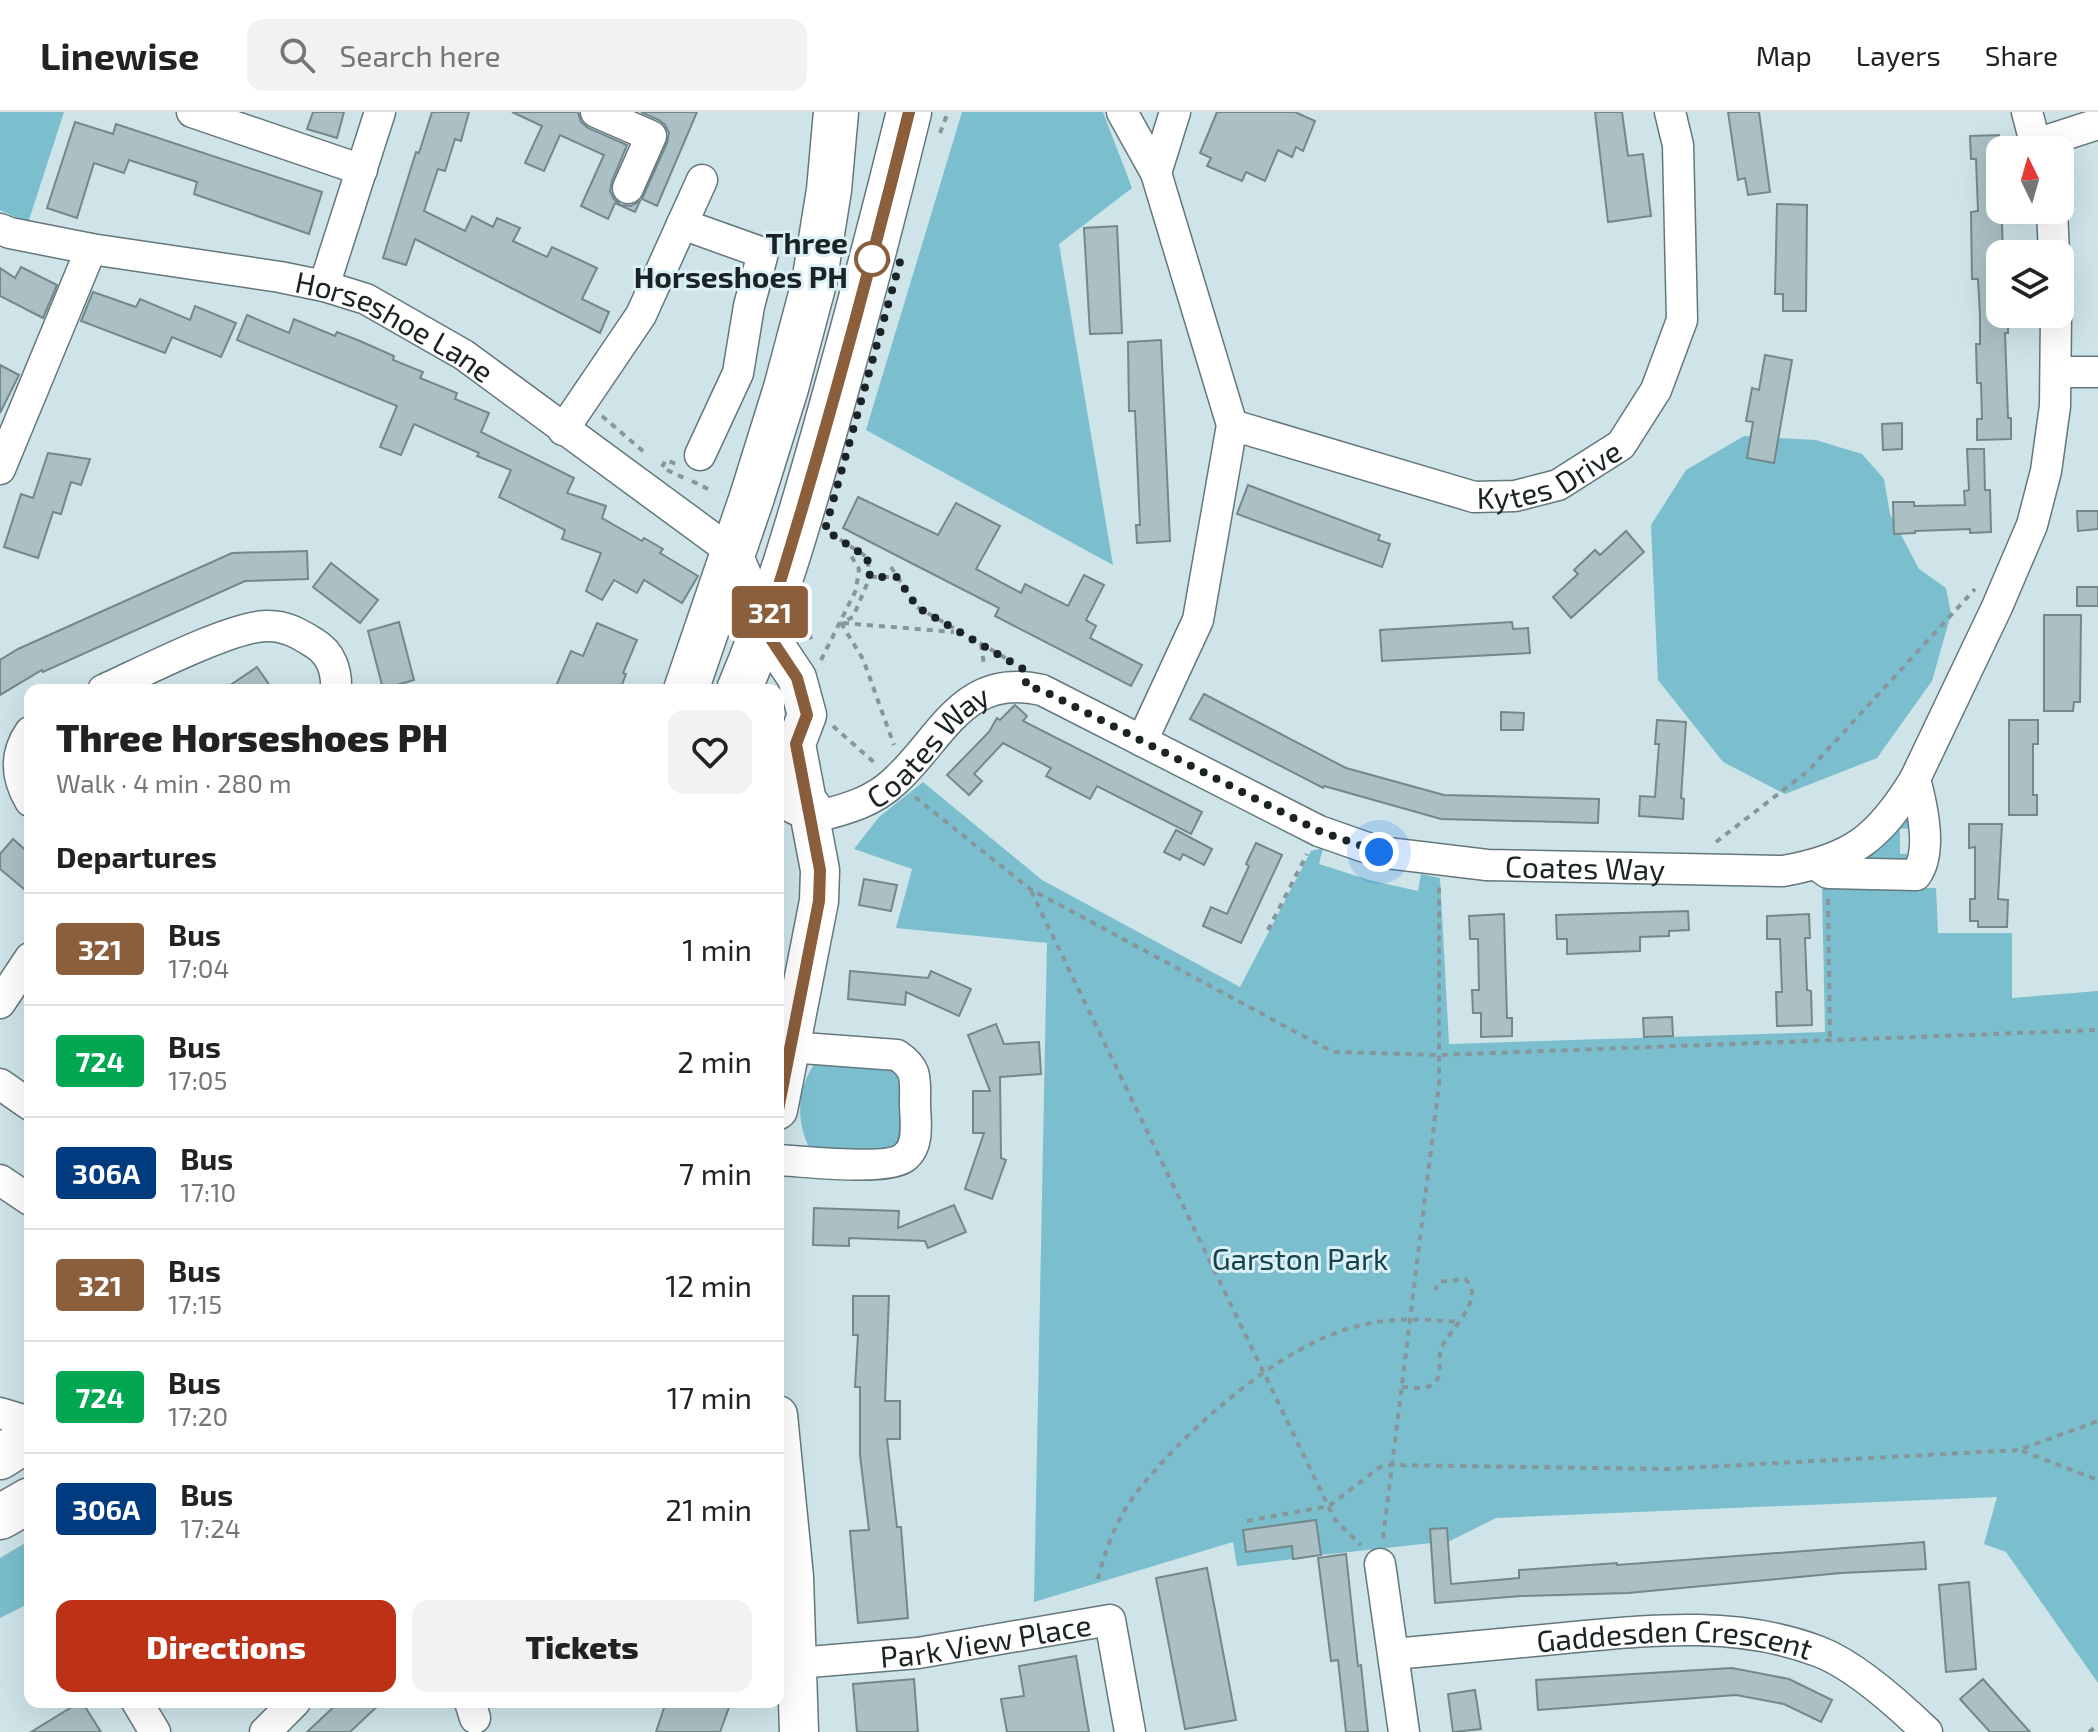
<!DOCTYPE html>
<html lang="en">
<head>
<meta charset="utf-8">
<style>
  body { margin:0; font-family:"Exo 2",sans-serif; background:#f2f2f2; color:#222; height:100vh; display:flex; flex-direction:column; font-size:30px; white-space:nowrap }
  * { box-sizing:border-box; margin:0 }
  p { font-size:26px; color:#767676 }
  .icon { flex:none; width:44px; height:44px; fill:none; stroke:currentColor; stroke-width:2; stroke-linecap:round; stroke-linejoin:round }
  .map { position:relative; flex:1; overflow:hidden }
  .drawer { position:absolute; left:24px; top:572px; width:760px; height:1024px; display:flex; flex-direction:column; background:#fff; border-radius:16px; box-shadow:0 8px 32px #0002 }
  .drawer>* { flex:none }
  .badge { padding:0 16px; border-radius:6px; font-size:28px; line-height:52px }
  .needle { width:52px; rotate:355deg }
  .controls { position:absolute; left:1986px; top:24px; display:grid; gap:16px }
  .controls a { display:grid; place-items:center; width:88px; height:88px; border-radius:16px; background:#fff; box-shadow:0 8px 32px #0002; font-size:40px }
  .you { position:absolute; width:40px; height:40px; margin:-20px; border:6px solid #fff; border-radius:50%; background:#1a73e8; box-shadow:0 0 0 12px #1a73e833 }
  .map>.badge { position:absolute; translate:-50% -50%; box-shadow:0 0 0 4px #fff }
  h2 { padding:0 32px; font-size:30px; line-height:72px }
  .round { display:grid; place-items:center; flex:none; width:84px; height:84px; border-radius:16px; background:#f2f2f2 }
  .headline { display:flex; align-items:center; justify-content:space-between; height:136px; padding:0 32px }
  h1 { font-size:38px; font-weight:800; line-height:60px }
  .cta { display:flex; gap:16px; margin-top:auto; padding:16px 32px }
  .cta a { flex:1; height:92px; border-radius:16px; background:#bd3117; color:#fff; font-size:32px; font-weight:800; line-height:92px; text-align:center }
  .cta a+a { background:#f2f2f2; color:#222 }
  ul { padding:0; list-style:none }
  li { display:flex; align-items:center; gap:24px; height:112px; padding:0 32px; border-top:2px solid #e0e0e0 }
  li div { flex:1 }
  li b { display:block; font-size:30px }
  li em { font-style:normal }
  li .badge { min-width:88px; font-weight:700; text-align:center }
  header { display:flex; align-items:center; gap:48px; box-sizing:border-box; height:112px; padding:0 40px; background:#fff; border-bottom:2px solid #e0e0e0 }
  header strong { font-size:38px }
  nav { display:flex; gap:44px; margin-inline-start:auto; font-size:28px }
  .search { width:560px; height:72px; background:#f2f2f2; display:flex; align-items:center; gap:20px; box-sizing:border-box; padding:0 28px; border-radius:16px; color:#767676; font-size:30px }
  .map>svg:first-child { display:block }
</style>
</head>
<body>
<header>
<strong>Linewise</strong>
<div class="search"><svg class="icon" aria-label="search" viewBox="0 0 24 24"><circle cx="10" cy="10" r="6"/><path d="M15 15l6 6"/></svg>Search here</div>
<nav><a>Map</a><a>Layers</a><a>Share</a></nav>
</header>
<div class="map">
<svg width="2098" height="1620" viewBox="0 0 2098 1620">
  <rect width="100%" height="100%" fill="#cee4e9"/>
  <!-- green -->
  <g fill="#7bbecd">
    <polygon points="0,0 64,0 28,111 0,98"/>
    <polygon points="962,0 1103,0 1132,76 1059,132 1113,453 866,318"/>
    <polygon points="1744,324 1816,328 1862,342 1884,367 1890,402 1919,457 1946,476 1951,502 1932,569 1877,646 1785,682 1723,650 1658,568 1651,413 1686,358"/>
    <polygon points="923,670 1042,768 1240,875 1311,739 1323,736 1319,752 1369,768 1418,779 1421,762 1440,766 1449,932 1825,920 1822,777 1936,776 1938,821 2012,821 2012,886 2098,879 2098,1571 2006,1440 1984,1432 1997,1385 1496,1406 1450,1429 1321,1443 1316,1408 1244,1418 1246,1440 1292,1434 1293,1447 1237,1454 1233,1430 1034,1490 1047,831 896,816 912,757 854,737 879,705"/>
    <polygon points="1908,696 1917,716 1900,717 1900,742 1917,742 1917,750 1850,750"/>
    <path d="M815 951 894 954 907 970 902 1020 893 1040 813 1043C796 1014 795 980 815 951Z"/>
    <polygon points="30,1428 30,1491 0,1506 0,1446"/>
  </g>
  <!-- building -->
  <g fill="#abc0c5" stroke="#74888c" stroke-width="2">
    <polygon points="313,0 344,0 337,26 307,17"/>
    <polygon points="432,0 469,0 461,29 455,27 445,59 438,57 424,99 465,119 472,104 493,115 497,106 520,116 513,129 547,145 552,135 597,156 582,187 609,200 600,221 415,127 406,153 383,146 416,40 419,41"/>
    <polygon points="512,0 578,0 581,10 588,16 627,33 612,69 610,79 614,87 621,93 631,94 640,89 635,100 615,91 608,107 581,94 604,43 560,23 544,59 525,51 542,14"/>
    <polygon points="641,0 697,0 657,94 642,87 667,31 669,21 665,13 659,8"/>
    <polygon points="1217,0 1295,0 1315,9 1303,39 1296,35 1292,45 1278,38 1265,69 1246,60 1242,69 1207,54 1211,46 1200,41"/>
    <polygon points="1595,0 1622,0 1628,44 1643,42 1651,104 1608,110"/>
    <polygon points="1728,0 1759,0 1770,80 1748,83 1745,66 1738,68"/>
    <polygon points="75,10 113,22 116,12 322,80 309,122 194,82 197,70 129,48 124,61 94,51 77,106 47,96"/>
    <polygon points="1999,23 2003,142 2000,142 2000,202 2008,202 2008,221 2005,221 2008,306 2011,306 2011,327 1977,328 1977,307 1982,307 1981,271 1977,271 1976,232 1980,232 1980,203 1978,167 1972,167 1971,100 1978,99 1976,47 1971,47 1970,24"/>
    <polygon points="1777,92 1807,93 1806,199 1783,199 1783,182 1775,182"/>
    <polygon points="1117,114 1122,221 1090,222 1084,116"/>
    <polygon points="21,155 57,173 43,206 0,184 0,156 15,166"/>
    <polygon points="93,180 136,195 140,187 190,208 195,194 236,211 221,245 172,225 165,241 81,209"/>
    <polygon points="247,203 289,221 294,207 335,224 337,220 360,229 394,244 393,248 423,260 420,266 457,281 455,287 489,301 481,320 574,366 567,381 606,394 602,406 642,429 644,426 663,437 660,441 698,464 682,491 644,468 637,481 614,468 602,488 586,479 601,441 562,427 565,418 499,385 511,358 477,344 479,341 414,312 401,343 380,335 397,294 237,228"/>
    <polygon points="1161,228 1170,429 1137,431 1136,413 1140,413 1135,299 1129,299 1128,230"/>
    <polygon points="1765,243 1792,248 1774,351 1747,346 1753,310 1746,309 1749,293 1752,276 1759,278"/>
    <polygon points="0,253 19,263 0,301"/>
    <polygon points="1902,311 1902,337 1883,338 1882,312"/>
    <polygon points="1967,337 1984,337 1985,378 1990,378 1991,420 1970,421 1970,417 1915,419 1915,421 1894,422 1893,390 1914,390 1914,394 1965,393 1964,379 1969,378"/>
    <polygon points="48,341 90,347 81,373 71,370 61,402 53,400 38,446 4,435 21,382 33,386"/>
    <polygon points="1248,373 1380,423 1378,428 1390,432 1382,455 1237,402"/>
    <polygon points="858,385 938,423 956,391 1000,414 976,457 1021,481 1025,472 1068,494 1084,463 1104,473 1086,508 1096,514 1090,526 1142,553 1131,574 995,504 999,496 843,416"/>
    <polygon points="2077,399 2098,399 2098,417 2078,419"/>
    <polygon points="1626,419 1644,440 1571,506 1553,485 1578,462 1574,458 1595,438 1600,443"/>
    <polygon points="307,439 308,467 245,469 43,560 42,558 0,583 0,548 18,537 232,441"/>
    <polygon points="331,451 378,488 360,511 313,475"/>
    <rect x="2077" y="475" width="21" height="19"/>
    <polygon points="2044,503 2081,503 2080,590 2074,590 2073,599 2044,599"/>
    <polygon points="399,510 414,568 383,577 368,519"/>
    <polygon points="1512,510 1513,517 1528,516 1530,541 1382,549 1380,518"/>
    <polygon points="597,511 637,528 623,561 626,562 620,578 566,578 556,574 571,539 583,544"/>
    <polygon points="257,555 273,578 223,578"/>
    <polygon points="1204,582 1346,656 1444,683 1599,687 1598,711 1441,707 1324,674 1323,676 1190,607"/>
    <polygon points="1015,593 1027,604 1023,609 1202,700 1191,722 1097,674 1090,687 1046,664 1051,656 1003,631 974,662 982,669 969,683 947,663 989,620 997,606 1000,608"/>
    <polygon points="1501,600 1524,601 1523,618 1501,618"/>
    <polygon points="1657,608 1686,610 1681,686 1684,687 1683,707 1639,704 1640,684 1655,685 1659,632 1655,632"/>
    <polygon points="2009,608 2038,608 2038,632 2033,632 2033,683 2037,683 2037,703 2009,703"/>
    <polygon points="1969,712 2002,712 1998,787 2008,788 2007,815 1978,815 1978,809 1970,809 1970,787 1975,787 1975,735 1969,736"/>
    <polygon points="1176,718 1212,737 1204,753 1183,742 1180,748 1164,740"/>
    <polygon points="13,727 30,742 30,782 0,757 0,742"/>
    <polygon points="1256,731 1282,743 1241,831 1203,814 1211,795 1227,802 1249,754 1246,752"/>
    <polygon points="864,767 897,773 891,799 859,793"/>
    <polygon points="1688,799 1689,818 1669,819 1669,824 1640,825 1640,839 1567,842 1567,827 1557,827 1556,803"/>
    <polygon points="1504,802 1507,906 1512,906 1512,924 1481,925 1481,901 1473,901 1472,878 1479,878 1478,827 1470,827 1469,804"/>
    <polygon points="1809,802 1810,826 1805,826 1807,878 1811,879 1812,913 1777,914 1776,880 1782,880 1780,827 1767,827 1767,804"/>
    <polygon points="850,859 928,866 931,859 971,877 959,904 906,880 905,893 848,887"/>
    <polygon points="1672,905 1673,924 1644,925 1643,906"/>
    <polygon points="996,912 1004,932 1039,930 1041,962 1000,965 1001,1046 1006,1048 992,1087 965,1077 984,1021 973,1021 973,979 990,979 968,923"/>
    <polygon points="954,1093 966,1120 928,1136 925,1129 849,1126 849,1134 813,1133 814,1096 899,1099 898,1116"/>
    <polygon points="853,1184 889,1184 885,1289 900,1289 900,1327 887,1327 897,1415 901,1415 908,1506 858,1511 850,1419 869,1418 860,1343 860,1275 855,1275 858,1223 853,1223"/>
    <polygon points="1316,1408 1321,1443 1293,1447 1292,1434 1246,1440 1243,1418"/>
    <polygon points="1447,1416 1451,1472 1519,1466 1519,1458 1617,1451 1617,1453 1924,1430 1926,1457 1841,1461 1628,1481 1521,1484 1435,1491 1430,1417"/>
    <polygon points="1346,1442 1358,1554 1361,1553 1368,1620 1346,1620 1338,1548 1331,1549 1318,1446"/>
    <polygon points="1207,1456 1236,1608 1185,1617 1156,1466"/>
    <polygon points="1969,1470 1976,1557 1946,1560 1939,1473"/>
    <polygon points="1076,1544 1089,1620 1007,1620 1001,1587 1024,1584 1019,1554"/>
    <polygon points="1732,1556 1789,1567 1832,1588 1821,1610 1784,1592 1736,1583 1538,1598 1536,1568"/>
    <polygon points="914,1567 918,1620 857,1620 853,1572"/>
    <polygon points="1983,1567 2012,1600 2030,1620 1990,1620 1960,1587"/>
    <polygon points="1475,1578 1481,1617 1453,1620 1448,1582"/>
    <polygon points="80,1590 82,1590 101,1620 31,1620"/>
    <polygon points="339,1590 382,1590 350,1620 307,1620"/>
    <polygon points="666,1590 731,1590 720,1620 656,1620"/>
  </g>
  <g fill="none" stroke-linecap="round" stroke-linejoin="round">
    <!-- minor casing -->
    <g stroke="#64777c" stroke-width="33">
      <g id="minor">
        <polyline points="192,0 362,58"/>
        <polyline points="596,0 651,24 628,76"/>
        <polyline points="1122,0 1156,61"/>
        <polyline points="2027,0 2037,38"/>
        <polyline points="2036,32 2098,12"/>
        <polyline points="2052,98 2054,142"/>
        <polyline points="682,112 763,141 749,194 738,261 700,343"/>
        <path id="s1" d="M0 117 10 121 91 137 280 165 324 174 366 187 464 243 732 440"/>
        <polyline points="324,174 380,0"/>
        <polyline points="2057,260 2098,260"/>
        <path id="s2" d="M1232 313 1474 385 1515 384 1558 373 1621 333 1656 278 1682 208 1678 33 1670 0"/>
        <polyline points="563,318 641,203 702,68"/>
        <polyline points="0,357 91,137"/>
        <path d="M103 578C139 562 235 512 269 514 286 514 300 522 314 531 331 541 337 559 336 578"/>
        <path d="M30 620C14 643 16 665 30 689"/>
        <polyline points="1142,629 1198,508 1232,313 1156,61 1175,0"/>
        <path id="s3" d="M812 706C842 698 871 692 895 669 943 625 963 560 1042 578L1319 719 1379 740 1487 753 1783 759C1852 747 1879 726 1915 667L1997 495 2032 413 2046 359 2055 294 2056 202"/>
        <path d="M1817 753 1828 761 1916 763C1933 740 1922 693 1915 667"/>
        <polyline points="0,891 30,846"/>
        <polyline points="0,972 30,993"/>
        <path d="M778 1048C803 1049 890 1060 906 1044 920 1032 915 1007 915 991 915 967 918 957 897 943L789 935"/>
        <polyline points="0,1068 30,1088"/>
        <polyline points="0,1301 30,1310"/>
        <polyline points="1380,1452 1404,1620"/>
        <path id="s4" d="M1394 1542C1451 1537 1508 1531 1565 1526 1650 1518 1738 1508 1820 1540 1856 1554 1899 1593 1927 1620"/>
        <path id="s5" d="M797 1551 918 1541 1110 1508 1130 1620"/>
        <polyline points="137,1590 155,1620"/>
        <polyline points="470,1590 475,1606"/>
        <polyline points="265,1620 295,1590"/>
      </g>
    </g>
    <!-- major casing -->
    <g stroke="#64777c" stroke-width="41">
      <g id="major">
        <polyline points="732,440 765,518 797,566 807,603 796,632 820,758 819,789 778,998"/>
        <polyline points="778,1303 794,1465 799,1620"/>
      </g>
    </g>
    <!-- highway casing -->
    <g stroke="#64777c" stroke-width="47">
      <g id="highway">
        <polyline points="686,578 752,385 786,276 814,171 829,78 836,0"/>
        <path d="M739 578C775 493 800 406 825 318 855 212 883 106 909 0"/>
        <polyline points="778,681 809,696"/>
        <polyline points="0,1345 30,1326"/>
        <polyline points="0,1405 30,1388"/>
      </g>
    </g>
    <!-- path -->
    <g stroke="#86969a" stroke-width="4" stroke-dasharray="6 6" stroke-linecap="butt">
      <polyline points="940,21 948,0"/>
      <polyline points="602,304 644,340"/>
      <polyline points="662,355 666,348 676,352"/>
      <polyline points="667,358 684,366"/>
      <polyline points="692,369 712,379"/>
      <polyline points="830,421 867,445 870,465 853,505 841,511"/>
      <polyline points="891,455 917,495 1009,548"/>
      <polyline points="871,465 897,465"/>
      <polyline points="805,498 812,533"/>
      <polyline points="841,511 863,547 894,633"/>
      <polyline points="843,511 954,520"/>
      <polyline points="981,532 984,553"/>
      <polyline points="821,548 856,478 859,457 850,442"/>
      <polyline points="833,614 877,653"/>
      <polyline points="915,685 1030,777 1333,940 1440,943 2098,918"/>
      <polyline points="1716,730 1808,659 1975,477"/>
      <polyline points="1031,779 1335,1408 1361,1433"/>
      <polyline points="1828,787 1830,929"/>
      <polyline points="1268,818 1307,742"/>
      <path d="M1402 1275C1411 1275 1424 1278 1432 1273 1444 1266 1437 1248 1441 1237 1446 1221 1488 1187 1465 1167L1439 1170 1435 1178"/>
      <polyline points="2022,1339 2098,1368"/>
      <polyline points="1247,1409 1329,1394 1380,1355 1392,1353 1666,1357 2019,1338 2098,1309"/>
      <polyline points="1383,1426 1439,973 1439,774"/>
      <path d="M1098 1467C1105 1438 1117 1407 1134 1384 1179 1324 1270 1243 1341 1219 1384 1204 1417 1207 1461 1210"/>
      <polyline points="2089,1620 2098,1613"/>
    </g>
    <!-- minor -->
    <use href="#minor" stroke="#fff" stroke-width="30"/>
    <!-- major -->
    <use href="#major" stroke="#fff" stroke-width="38"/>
    <!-- highway -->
    <use href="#highway" stroke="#fff" stroke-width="44"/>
  </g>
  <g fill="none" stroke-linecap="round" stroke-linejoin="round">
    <!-- line casing -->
    <g stroke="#fff" stroke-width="18">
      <path id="line" d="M778 998 819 789 820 758 796 632 807 603 797 566 765 518C819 347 866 174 909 0"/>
    </g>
    <!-- line -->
    <use href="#line" stroke="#8b5e3c" stroke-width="12"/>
    <!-- walk -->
    <polyline stroke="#1b2325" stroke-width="8" stroke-dasharray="0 14.4" points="872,147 900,150 825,418 867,445 870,465 897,465 917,495 1023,557 1027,575 1042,578 1319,719 1379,740"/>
  </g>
  <!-- markers -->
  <circle fill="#fff" stroke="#8b5e3c" stroke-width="4" cx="872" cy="147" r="16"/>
  <g text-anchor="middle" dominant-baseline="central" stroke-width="6" stroke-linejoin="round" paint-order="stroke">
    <!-- stop labels -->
    <g font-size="30" font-weight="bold" fill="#1b2325" stroke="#dbf1f6" text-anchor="end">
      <text x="848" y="130">Three<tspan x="848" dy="34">Horseshoes PH</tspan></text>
    </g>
    <!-- street labels -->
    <g font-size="30" fill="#1b2325" stroke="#dbf1f6">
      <text stroke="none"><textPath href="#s1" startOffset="410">Horseshoe Lane</textPath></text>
      <text stroke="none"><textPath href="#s2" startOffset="332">Kytes Drive</textPath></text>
      <text stroke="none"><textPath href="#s3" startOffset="140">Coates Way</textPath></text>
      <text stroke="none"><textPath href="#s3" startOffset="858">Coates Way</textPath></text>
      <text stroke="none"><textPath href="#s5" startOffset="190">Park View Place</textPath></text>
      <text stroke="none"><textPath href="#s4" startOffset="282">Gaddesden Crescent</textPath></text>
    </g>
    <!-- park labels -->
    <g font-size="30" fill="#14444d" stroke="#dbf1f6">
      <text x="1300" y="1146">Garston Park</text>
    </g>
  </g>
</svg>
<div class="controls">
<a><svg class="needle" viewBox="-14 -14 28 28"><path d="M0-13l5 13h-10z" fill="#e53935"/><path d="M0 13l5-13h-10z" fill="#767676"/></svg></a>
<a><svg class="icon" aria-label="layers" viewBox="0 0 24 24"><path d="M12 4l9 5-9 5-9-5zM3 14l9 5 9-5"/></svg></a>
</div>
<div class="you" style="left:1379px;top:740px"></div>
<b class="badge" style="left:770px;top:500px;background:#8b5e3c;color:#fff">321</b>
<section class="drawer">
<div class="headline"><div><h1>Three Horseshoes PH</h1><p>Walk · 4 min · 280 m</p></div><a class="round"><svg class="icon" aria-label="heart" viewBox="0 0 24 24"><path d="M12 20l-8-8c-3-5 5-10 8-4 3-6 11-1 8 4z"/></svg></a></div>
<h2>Departures</h2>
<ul>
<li><span class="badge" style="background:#8b5e3c;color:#fff">321</span><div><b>Bus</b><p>17:04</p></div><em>1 min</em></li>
<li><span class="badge" style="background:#00a651;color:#fff">724</span><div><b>Bus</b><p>17:05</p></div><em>2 min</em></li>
<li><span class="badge" style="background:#003b80;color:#fff">306A</span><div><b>Bus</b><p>17:10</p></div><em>7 min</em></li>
<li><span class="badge" style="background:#8b5e3c;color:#fff">321</span><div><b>Bus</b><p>17:15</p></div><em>12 min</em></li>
<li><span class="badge" style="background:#00a651;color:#fff">724</span><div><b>Bus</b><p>17:20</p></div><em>17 min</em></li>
<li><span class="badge" style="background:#003b80;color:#fff">306A</span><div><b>Bus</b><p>17:24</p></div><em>21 min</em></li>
</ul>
<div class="cta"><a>Directions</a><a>Tickets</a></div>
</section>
</div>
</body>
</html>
